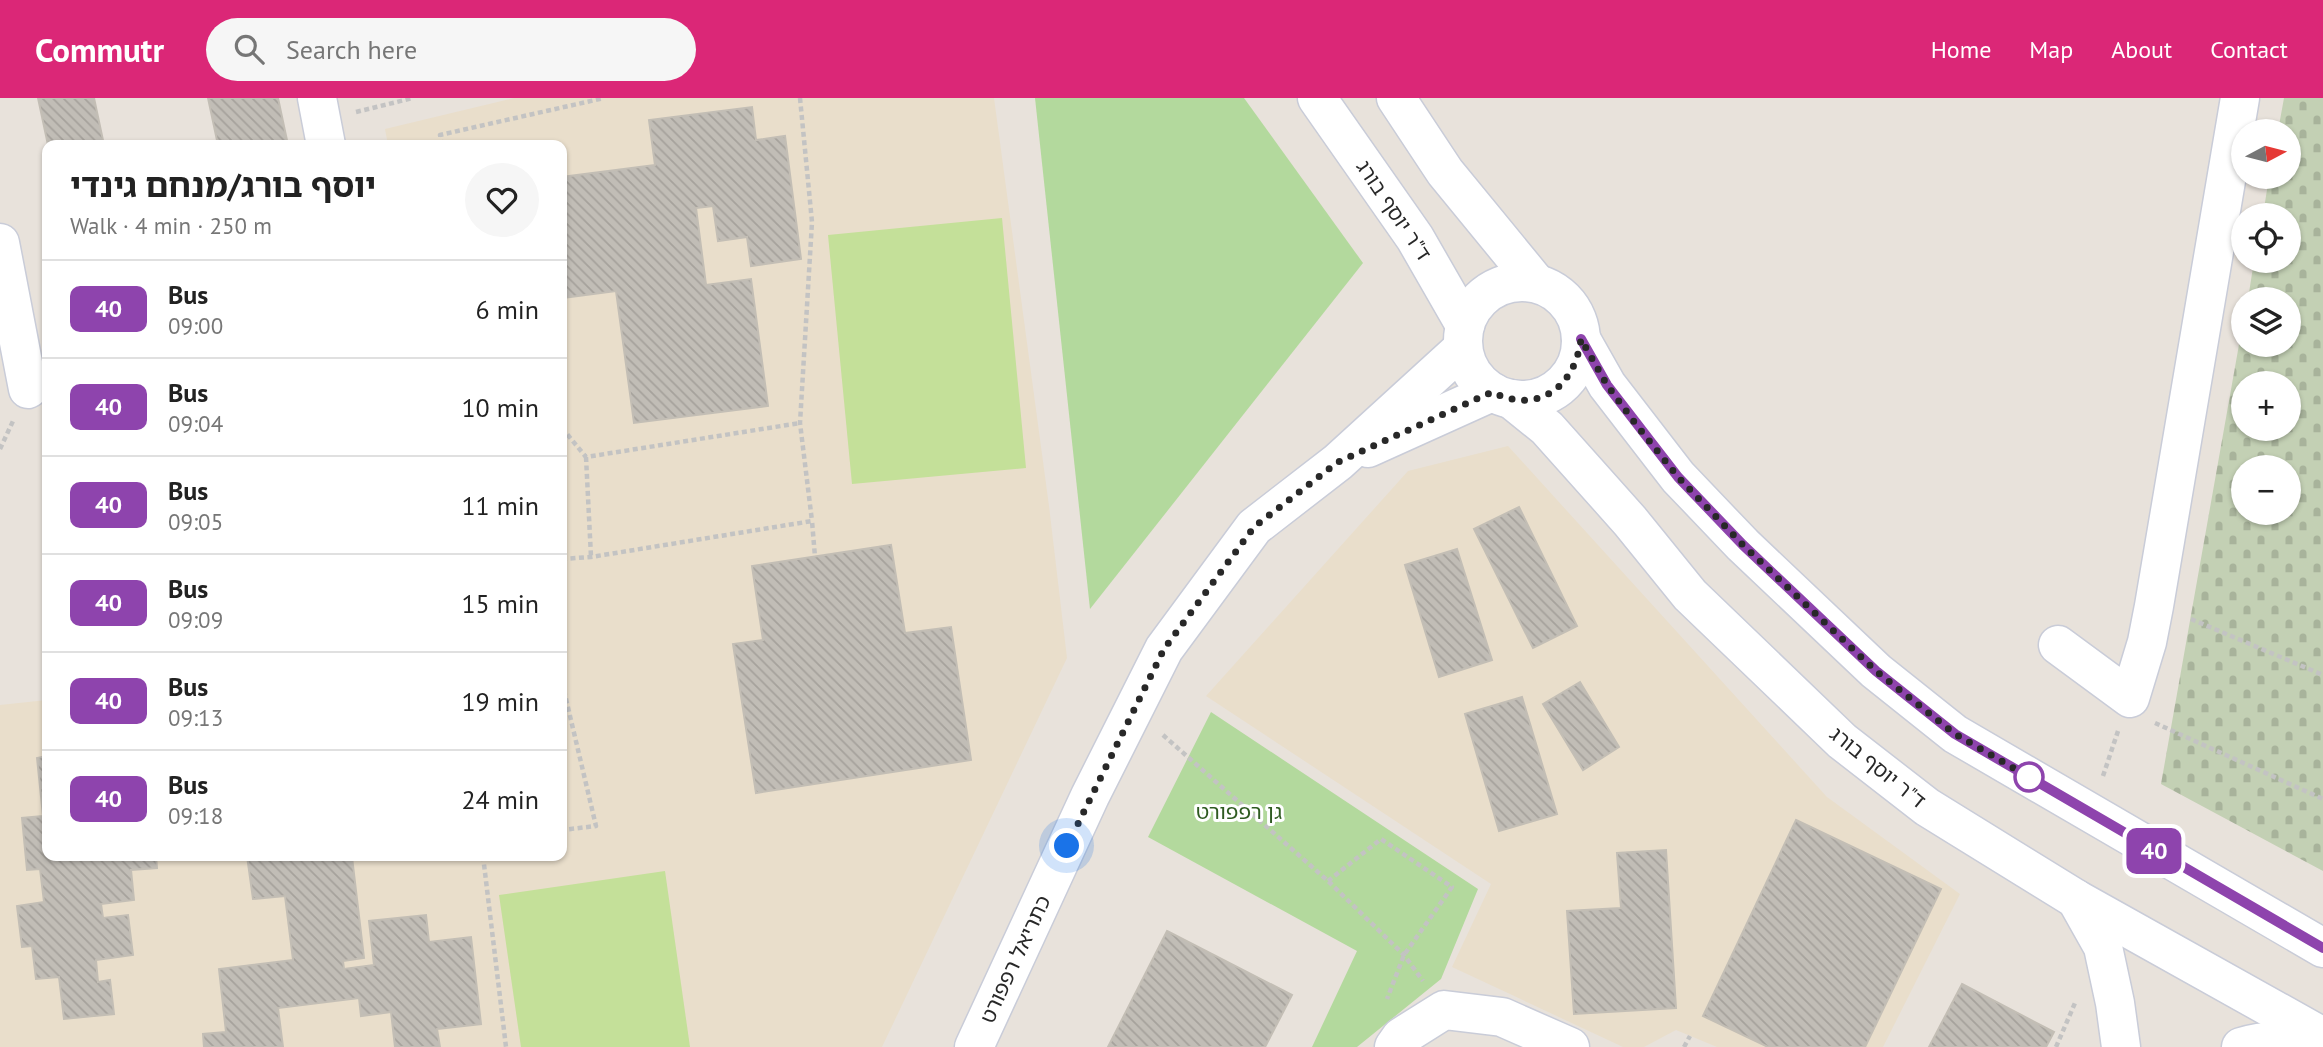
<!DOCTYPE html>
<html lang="en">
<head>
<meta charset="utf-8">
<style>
  body { margin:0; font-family:"PT Sans","Noto Sans Hebrew",sans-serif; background:#f6f6f6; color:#222; height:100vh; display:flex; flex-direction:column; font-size:26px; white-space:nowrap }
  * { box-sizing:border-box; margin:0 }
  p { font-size:23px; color:#767676 }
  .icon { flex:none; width:38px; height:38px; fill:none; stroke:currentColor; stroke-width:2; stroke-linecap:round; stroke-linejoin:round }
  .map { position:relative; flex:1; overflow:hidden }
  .panel { position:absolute; left:42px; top:42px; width:525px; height:721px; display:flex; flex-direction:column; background:#fff; border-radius:14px; box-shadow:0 2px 5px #0004 }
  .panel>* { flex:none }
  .badge { padding:0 14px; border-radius:10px; font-size:24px; line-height:46px }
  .needle { width:46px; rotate:83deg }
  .fabs { position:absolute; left:2231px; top:21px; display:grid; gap:14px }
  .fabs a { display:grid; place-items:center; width:70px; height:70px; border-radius:50%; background:#fff; box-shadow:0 2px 5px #0004; font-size:35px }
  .you { position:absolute; width:35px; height:35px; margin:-18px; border:5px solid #fff; border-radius:50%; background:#1a73e8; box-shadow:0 0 0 10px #1a73e833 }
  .map>.badge { position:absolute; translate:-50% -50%; box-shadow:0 0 0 4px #fff }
  .round { display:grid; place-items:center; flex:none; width:74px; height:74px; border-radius:37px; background:#f6f6f6 }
  .head { display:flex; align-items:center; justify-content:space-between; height:119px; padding:0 28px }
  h1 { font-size:33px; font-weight:700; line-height:52px }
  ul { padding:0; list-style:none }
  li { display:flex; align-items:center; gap:21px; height:98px; padding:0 28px; border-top:2px solid #e0e0e0 }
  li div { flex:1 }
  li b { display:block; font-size:26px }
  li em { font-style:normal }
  li .badge { min-width:77px; font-weight:700; text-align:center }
  header { display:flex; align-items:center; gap:42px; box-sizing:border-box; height:98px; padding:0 35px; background:#db2777; color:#fff }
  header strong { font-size:33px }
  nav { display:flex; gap:38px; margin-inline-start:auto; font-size:24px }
  .search { width:490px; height:63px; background:#f6f6f6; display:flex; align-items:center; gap:18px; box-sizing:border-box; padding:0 24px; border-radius:38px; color:#767676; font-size:26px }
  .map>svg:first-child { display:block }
</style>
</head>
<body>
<header>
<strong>Commutr</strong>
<div class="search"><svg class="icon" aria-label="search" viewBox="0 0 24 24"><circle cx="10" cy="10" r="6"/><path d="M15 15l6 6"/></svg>Search here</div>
<nav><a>Home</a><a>Map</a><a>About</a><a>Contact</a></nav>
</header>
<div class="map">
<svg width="2323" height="949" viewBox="0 0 2323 949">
  <defs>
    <pattern id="cemetery-stones" width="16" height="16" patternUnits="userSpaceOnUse" patternTransform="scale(1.75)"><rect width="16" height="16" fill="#c3d0b4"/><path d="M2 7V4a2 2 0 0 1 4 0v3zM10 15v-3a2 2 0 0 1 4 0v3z" fill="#a8b39b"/></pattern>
    <pattern id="building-back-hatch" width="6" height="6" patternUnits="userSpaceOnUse" patternTransform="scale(1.75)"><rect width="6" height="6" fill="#c1bdb6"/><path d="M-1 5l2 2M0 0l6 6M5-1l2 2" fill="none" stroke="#a6a29c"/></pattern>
  </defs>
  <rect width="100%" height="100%" fill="#e8e2db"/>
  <!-- education -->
  <g fill="#e9decb">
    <polygon points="514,0 994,0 1049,408 1067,560 882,949 0,949 0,607 47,602 47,758 562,758 562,47 388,47 385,31"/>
    <polygon points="1508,348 1827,699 1960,796 1883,949 1717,949 1676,932 1644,949 1623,949 1452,869 1491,786 1206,598 1408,373"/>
  </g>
  <!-- cemetery -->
  <path fill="url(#cemetery-stones)" fill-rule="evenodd" d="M2284 0H2323V773L2161 686 2243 224 2244 247H2289V201H2248L2254 163H2289V117H2263L2269 79H2289V33H2278ZM2244 285H2289V331H2244ZM2244 369H2289V415H2244Z"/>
  <!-- park -->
  <g fill="#b3d99d">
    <polygon points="1035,0 1244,0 1363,165 1090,511"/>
    <polygon points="1211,614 1478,791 1441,881 1357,949 1312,949 1357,853 1148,739"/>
  </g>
  <!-- pitch -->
  <g fill="#c4e099">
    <polygon points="1002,120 1026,370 852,386 828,137"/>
    <polygon points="665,773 690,949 521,949 499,797"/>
  </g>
  <!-- building -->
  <g fill="url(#building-back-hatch)" stroke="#c3beb5" stroke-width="2">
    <polygon points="38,0 94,0 104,47 48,47"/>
    <polygon points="208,0 278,0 288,47 218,47"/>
    <polygon points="752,9 756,42 785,38 801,161 751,168 747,139 718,143 713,108 696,110 706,187 751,181 768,308 634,325 616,193 562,200 562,79 655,67 649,22"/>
    <polygon points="1519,409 1577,528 1533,550 1474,431"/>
    <polygon points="891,447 905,535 951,529 971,662 756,695 733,546 763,542 752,468"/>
    <polygon points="1457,451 1492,562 1439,579 1405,467"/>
    <polygon points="1580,584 1619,649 1583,672 1543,606"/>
    <polygon points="1522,599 1557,716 1499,733 1465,616"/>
    <polygon points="47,658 47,758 156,758 157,770 131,772 134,802 101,806 103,820 128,817 133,857 96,862 98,884 110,882 114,916 64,921 59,879 36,881 32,848 22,849 17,808 44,804 40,771 27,772 22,720 43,718 37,660"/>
    <polygon points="1796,722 1941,791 1865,949 1768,949 1703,918"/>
    <polygon points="1666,752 1676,910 1574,916 1567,813 1621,810 1617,755"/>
    <polygon points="247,758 333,758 333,761 352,759 364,860 343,863 344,871 374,867 369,823 426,817 429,844 471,839 481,926 437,931 440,949 395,949 391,914 361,918 359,900 278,910 283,949 204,949 203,936 226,934 219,871 293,862 285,798 253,801"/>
    <polygon points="1167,833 1292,897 1265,949 1108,949"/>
    <polygon points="1962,886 2054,934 2046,949 1929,949"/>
  </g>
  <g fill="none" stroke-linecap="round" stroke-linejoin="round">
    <!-- minor casing -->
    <g stroke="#c9ccd8" stroke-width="41">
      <g id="minor">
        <polyline points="317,0 326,47"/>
        <polyline points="1317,0 1415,140 1465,227"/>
        <polyline points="1396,0 1445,74 1536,185"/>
        <polyline points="0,145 28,291"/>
        <circle cx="1522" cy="243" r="59"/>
        <polyline points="1581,241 1607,287 1678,379 1743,447 1876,573 1955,636 2323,850"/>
        <polyline points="1511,301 1547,330 1630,423 1690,497 1842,643 1927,709 2076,801 2323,939"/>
        <polyline points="1368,350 1492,294"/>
        <polyline points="2058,547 2130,600 2147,544 2154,508 2240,0"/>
        <polyline points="2076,801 2103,849 2115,905 2121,949"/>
        <polyline points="974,949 1090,698 1164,551 1254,429 1338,364 1463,250"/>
        <polyline points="1394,949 1401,939 1444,912 1502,919 1570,949"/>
        <path d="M2241 949C2264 941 2299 942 2323 947"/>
      </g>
    </g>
    <!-- path -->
    <g stroke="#c3c3c3" stroke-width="4.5" stroke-dasharray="5 3.5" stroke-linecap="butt">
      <polyline points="800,0 812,124 800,325 812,423"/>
      <polyline points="356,14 413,0"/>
      <polyline points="442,47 440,37 604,0"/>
      <polyline points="562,330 586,359 800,325"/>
      <polyline points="0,351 13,323"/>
      <polyline points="586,359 591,459"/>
      <polyline points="562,461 591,459 812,423 815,459"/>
      <polyline points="2191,521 2323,577"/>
      <polyline points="562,584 596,728 562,732"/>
      <polyline points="2155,625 2323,701"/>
      <polyline points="1163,637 1328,783 1404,857 1423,883"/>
      <polyline points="2103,678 2118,633"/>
      <polyline points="483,758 506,949"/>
      <polyline points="1328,783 1381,741 1452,789 1404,857 1387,901"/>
      <polyline points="1684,949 1690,938"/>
      <polyline points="2056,949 2075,905"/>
    </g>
    <!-- minor -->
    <use href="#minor" stroke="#fff" stroke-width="38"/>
  </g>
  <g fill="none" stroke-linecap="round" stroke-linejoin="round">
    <!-- line casing -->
    <g stroke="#fff" stroke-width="16">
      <polyline id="line" points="1581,241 1607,287 1678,379 1743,447 1876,573 1955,636 2323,850"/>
    </g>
    <!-- line -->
    <use href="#line" stroke="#8e44ad" stroke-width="10"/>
    <!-- walk -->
    <path stroke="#282828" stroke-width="7" stroke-dasharray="0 12.6" d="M1067 748 1164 551 1254 429 1338 364 1492 294C1538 317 1575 289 1581 241L1607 287 1635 325 1678 379 1743 447 1876 573 1955 636 2029 679"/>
  </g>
  <!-- markers -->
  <circle fill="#fff" stroke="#8e44ad" stroke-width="3.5" cx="2029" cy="679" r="14"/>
  <g text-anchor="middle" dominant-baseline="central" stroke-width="6" stroke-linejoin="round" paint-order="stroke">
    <!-- street labels -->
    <g font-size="21" fill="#282828" stroke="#fff">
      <text transform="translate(1394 112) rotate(56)">ד"ר יוסף בורג</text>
      <text transform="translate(1878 669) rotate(39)">ד"ר יוסף בורג</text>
      <text transform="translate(1015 861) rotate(-65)">כתריאל רפפורט</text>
    </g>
    <!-- park labels -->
    <g font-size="21" fill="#2f5b21" stroke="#fff">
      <text x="1239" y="713">גן רפפורט</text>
    </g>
  </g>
</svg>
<div class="fabs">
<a><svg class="needle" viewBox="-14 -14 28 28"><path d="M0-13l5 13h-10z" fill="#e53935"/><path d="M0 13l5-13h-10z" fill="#767676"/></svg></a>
<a><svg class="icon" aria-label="locate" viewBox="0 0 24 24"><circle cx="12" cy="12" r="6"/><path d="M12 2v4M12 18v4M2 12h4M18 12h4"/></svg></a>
<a><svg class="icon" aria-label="layers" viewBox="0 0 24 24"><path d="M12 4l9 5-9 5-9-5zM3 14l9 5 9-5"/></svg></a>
<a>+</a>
<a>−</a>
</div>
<div class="you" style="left:1067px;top:748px"></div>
<b class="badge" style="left:2154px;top:753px;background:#8e44ad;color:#fff">40</b>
<section class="panel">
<div class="head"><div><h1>יוסף בורג/מנחם גינדי</h1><p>Walk · 4 min · 250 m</p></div><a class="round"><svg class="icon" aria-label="heart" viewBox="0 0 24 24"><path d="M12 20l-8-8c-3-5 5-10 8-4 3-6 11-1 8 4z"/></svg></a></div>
<ul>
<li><span class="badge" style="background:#8e44ad;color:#fff">40</span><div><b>Bus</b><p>09:00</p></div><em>6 min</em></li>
<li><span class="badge" style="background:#8e44ad;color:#fff">40</span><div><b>Bus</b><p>09:04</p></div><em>10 min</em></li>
<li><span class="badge" style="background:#8e44ad;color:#fff">40</span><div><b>Bus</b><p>09:05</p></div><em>11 min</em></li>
<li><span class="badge" style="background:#8e44ad;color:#fff">40</span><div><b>Bus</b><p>09:09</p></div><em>15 min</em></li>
<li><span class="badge" style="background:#8e44ad;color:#fff">40</span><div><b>Bus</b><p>09:13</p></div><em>19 min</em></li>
<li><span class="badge" style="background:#8e44ad;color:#fff">40</span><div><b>Bus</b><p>09:18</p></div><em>24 min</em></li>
</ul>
</section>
</div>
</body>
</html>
